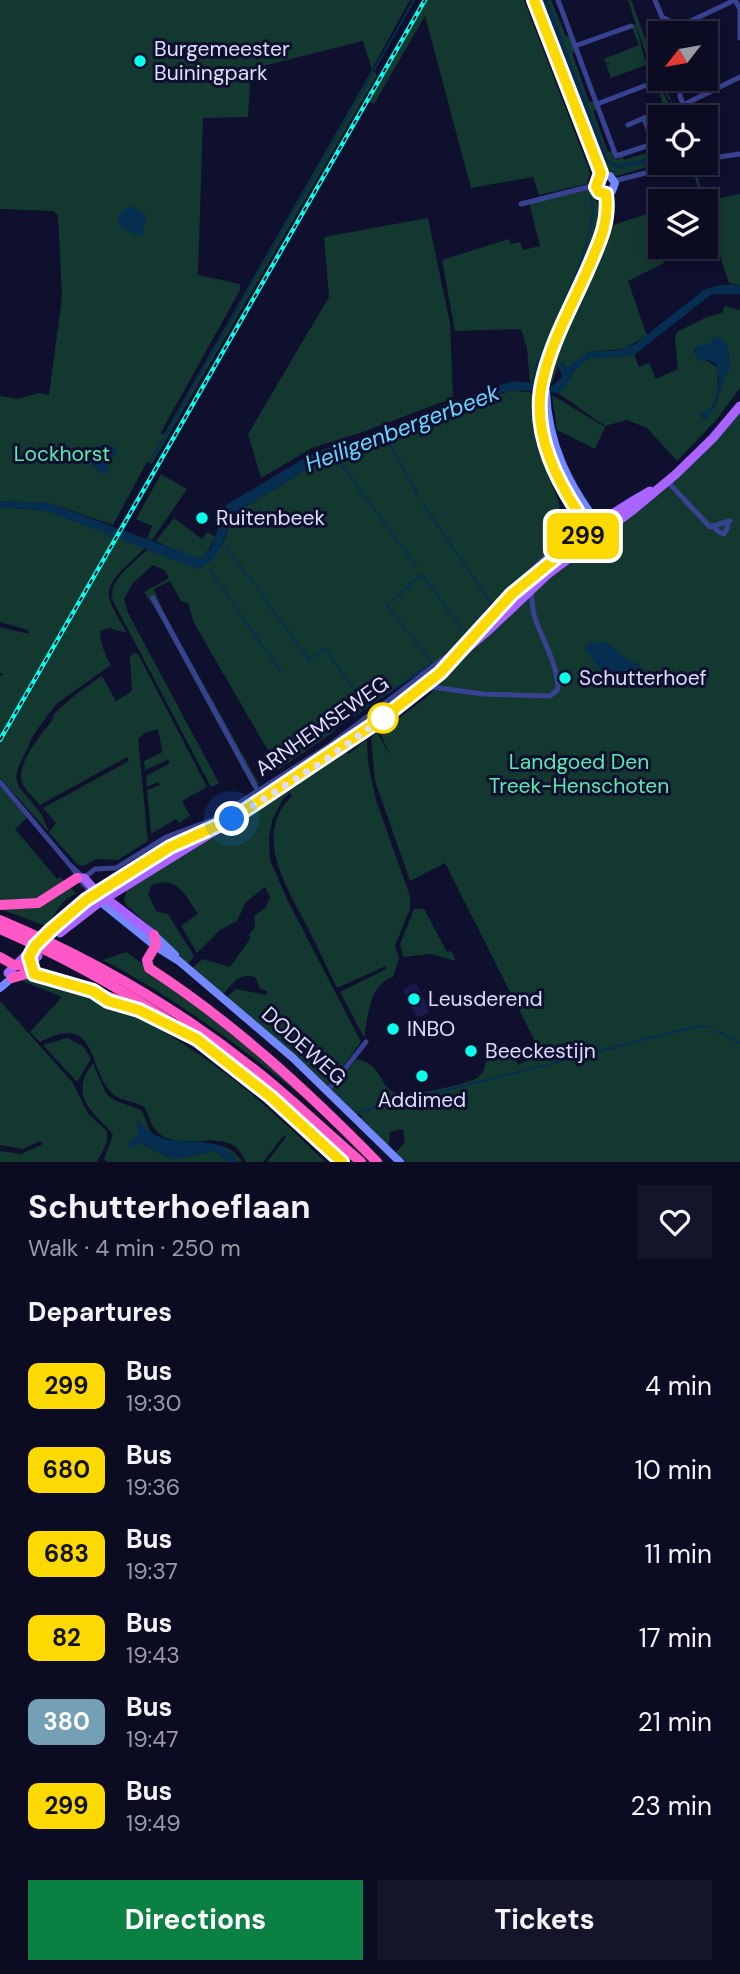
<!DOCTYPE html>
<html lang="en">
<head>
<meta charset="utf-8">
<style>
  body { margin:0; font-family:"DM Sans",sans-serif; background:#14142a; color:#f1f3f6; height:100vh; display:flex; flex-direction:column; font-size:26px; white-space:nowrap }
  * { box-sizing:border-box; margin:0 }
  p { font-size:23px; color:#9a9ba5 }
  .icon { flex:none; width:38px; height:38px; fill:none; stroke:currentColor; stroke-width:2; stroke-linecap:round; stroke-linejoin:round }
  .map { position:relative; height:1162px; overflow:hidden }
  .details { display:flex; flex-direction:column; background:#0b0b22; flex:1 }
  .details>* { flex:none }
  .badge { padding:0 14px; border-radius:10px; font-size:24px; line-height:46px }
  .needle { width:46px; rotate:239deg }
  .controls { position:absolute; left:648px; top:21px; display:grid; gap:14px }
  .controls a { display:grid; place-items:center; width:70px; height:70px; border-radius:0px; background:#0b0b22; box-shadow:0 4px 10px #0003,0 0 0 2px #2b2b40; font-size:35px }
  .you { position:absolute; width:35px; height:35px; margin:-18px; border:5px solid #fff; border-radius:50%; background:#1a73e8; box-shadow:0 0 0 10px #1a73e833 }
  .map>.badge { position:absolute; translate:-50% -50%; box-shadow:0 0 0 4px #fff }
  h2 { padding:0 28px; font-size:26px; line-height:63px }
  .round { display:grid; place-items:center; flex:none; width:74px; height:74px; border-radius:0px; background:#14142a }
  .overview { display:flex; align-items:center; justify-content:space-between; height:119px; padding:0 28px }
  h1 { font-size:33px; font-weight:700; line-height:52px }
  .cta { display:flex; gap:14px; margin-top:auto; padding:14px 28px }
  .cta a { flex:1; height:80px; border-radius:0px; background:#0b8043; color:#fff; font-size:28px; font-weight:700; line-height:80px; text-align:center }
  .cta a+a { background:#14142a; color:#f1f3f6 }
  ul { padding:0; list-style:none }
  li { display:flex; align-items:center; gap:21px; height:84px; padding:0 28px }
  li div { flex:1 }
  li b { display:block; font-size:26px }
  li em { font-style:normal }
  li .badge { min-width:77px; font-weight:700; text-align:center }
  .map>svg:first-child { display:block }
</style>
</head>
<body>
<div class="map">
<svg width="740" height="1162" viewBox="0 0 740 1162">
  <rect width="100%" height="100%" fill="#0f0f2e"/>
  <!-- green -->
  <g fill="#123830" fill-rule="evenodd">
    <path d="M0 0H410L372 69 377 75 152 464 147 462 113 525 49 503 0 501V396L18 399 39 393 49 395 62 297 58 215 53 211 0 209ZM363 41 372 70 164 434H160L240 290V284L198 275 203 118 248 117 251 69Z"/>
    <polygon points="427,0 524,0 590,172 587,184 539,195 533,177 471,188 425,16 374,104 368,102"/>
    <polygon points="539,0 543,0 604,160 618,168 655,160 653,158 618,165 608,160 547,0 551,0 566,36 569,35 576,52 572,53 589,102 594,101 597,109 593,111 608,152 612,151 613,157 618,160 622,156 624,160 650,152 650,147 657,160 655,165 617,176 605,170 597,155 554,32"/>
    <polygon points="628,0 631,0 660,79 662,79 678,117 674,117 675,113 670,102 672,100 669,100 647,58"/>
    <path d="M636 24 644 58 668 102 673 117H668C661 108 663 91 653 85L657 83 653 84 646 65 611 78 606 64 612 63H606L604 59 639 45 631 26Z"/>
    <polygon points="696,171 705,201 740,194 740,285 729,283 705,211 705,201 702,201 693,172"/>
    <polygon points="590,189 610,226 650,213 664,263 628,281 647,336 623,349 588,352 566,369 563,363 558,366 552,383 530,383 527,348 521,329 455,331 442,260 509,239 511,244 520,242 523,250 540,246 529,203"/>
    <polygon points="428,218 450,323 453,398 360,433 312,448 261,478 248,434 329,297 324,237"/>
    <path d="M725 306 740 310V388L717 419 677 461 647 428 627 420 605 426 558 393C570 385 573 365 588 359 602 354 620 359 634 354L639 367 649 363 656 379 678 369 675 339 677 332 707 317 722 313ZM727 343 730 368 721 380 717 403 709 412C718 401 719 381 717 367L694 353 695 348Z"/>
    <path d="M512 390 533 393 531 408 537 447 559 502 561 523 569 536 543 553 548 558 497 607 492 602 465 636 434 664 334 728 335 731 278 770 268 752 271 750 267 749 194 623 188 603 181 601 170 581 154 589 163 611 259 784 253 788 156 610 144 592 169 578 164 570 153 565 133 583 124 599 128 613 219 783 211 787 113 601C106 581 135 562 148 549L199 569 222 545 232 519 237 512 325 458Z"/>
    <polygon points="552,395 605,427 595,449 557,430"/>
    <path d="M740 411V1162H404L395 1153 405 1142 403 1129 390 1132 389 1149 359 1118 363 1117 360 1114 356 1115 331 1091 356 1059C383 1064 377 1084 395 1093 405 1098 463 1085 475 1079 484 1075 486 1065 487 1056L511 1052 518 1065 541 1054 546 1063 445 863 410 881 375 781 371 738 377 732 391 757 380 733 433 692 427 690 551 577 686 471Z"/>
    <polygon points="161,474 187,489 152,540 147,538 152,526 136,519"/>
    <path d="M0 507 44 510 146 547C136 558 105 580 109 597 112 609 121 622 127 633L109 628 100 631C100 642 105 656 111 665L56 704 34 734 18 768 16 777 19 787 42 815 49 832 56 823 43 808 129 761 127 757 40 805C34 798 26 791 22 783 15 763 44 732 55 716L50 719C65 701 83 689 102 676L116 701 132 691 130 657 133 653 138 654 207 787 182 801 190 816 179 823 176 819 151 834 147 790 160 785 158 782 147 787 146 776 170 763 168 760 145 770 144 761 161 753 162 750 158 729 145 733 138 739 148 841 118 860 97 859 83 866 78 865 0 778V677L3 673H0V627L29 634 28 630 0 622Z"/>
    <polygon points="174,518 202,539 207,532 216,537 202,559 192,558 156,541"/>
    <path d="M367 739 368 762 376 800 410 896V909L395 946 399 958 393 977C369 985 369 1014 364 1037L340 992 386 969V966L337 988C325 964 314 939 301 915 282 879 255 831 292 796L290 792 282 801 272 820 269 838 270 860 287 899 361 1042 327 1088 225 998 236 989 267 995V991L260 989 256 978C241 970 231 985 222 996L191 969 203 959 230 967 250 939 249 934 255 928 254 916 265 908 270 897 265 887 246 902 237 921 220 930 197 953 181 926 198 914C185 895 177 875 152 885L148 894 156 911 168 914 194 956 187 965 160 935 126 905 124 900 127 889 324 763 346 752 349 754Z"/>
    <polygon points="0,786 27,818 15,829 57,879 61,877 64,881 34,900 0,901"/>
    <polygon points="69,886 76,893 63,902 46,926 0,909 29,909"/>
    <polygon points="414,909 424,909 447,952 451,951 456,961 431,954 403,957 400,944"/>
    <path d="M126 952 186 994 330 1119C258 1060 185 1003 103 960Z"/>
    <path d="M21 978C41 980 60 987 79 993 176 1026 253 1090 325 1162H267L286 1137 284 1135 263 1162H246C230 1121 183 1156 157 1132 150 1125 149 1115 144 1107 133 1100 119 1102 110 1091 88 1067 97 1011 40 1042L30 1032 62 997 20 980Z"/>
    <polygon points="0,1001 73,1083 88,1114 107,1131 107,1142 97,1162 0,1162 0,1151 21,1154 43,1144 40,1141 23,1149 0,1145"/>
    <polygon points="67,1038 83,1046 91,1059 77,1082 43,1045"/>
    <path d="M93 1063C110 1103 102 1095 141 1110 146 1117 147 1128 153 1134 179 1160 222 1127 242 1162H237L234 1157 216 1147C192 1150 167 1161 147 1141 143 1137 142 1131 138 1127V1134L128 1144 129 1148 139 1143 173 1159 216 1151 228 1162H107L104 1159 113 1135C108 1126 100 1122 94 1114 79 1097 79 1080 93 1063Z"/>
  </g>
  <!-- water -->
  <g fill="#062e50">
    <polygon points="543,0 548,2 608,160 618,165 653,158 654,162 616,168 604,160"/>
    <path d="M132 206 146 215 142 235C121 233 105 217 132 206Z"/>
    <path d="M720 285H740V294H712L634 355 587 359 574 371 565 388 558 393 512 390 501 393 325 458 237 512C222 531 224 560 198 569L44 510 0 507V501L49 503 201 559 212 546 226 505 303 459 318 451 363 438 502 384 516 381 552 386 562 377 558 366 561 362 566 369 588 352 619 350 635 344 704 290Z"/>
    <path d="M715 336 727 343 730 368C718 386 720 408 704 421L700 415 714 406 719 380 716 364 707 359 701 362 694 353 698 345 710 344Z"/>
    <path d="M99 445 113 446 117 451 108 462V471L105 474C94 468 86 463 93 449Z"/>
    <path d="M599 641C618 644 622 662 640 664L641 667C628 671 621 683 609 682L585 649 588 644Z"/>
    <path d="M136 1118C168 1162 212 1122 237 1162H228L216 1151 173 1159 139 1143 129 1148 128 1144 138 1134Z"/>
  </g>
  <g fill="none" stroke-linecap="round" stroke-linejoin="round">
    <!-- stream -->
    <g stroke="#062e50" stroke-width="2">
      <path d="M533 384 536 367C549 337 606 222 590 197"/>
      <polyline points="388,441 418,496"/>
      <polyline points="151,460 414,0"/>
      <polyline points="338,460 417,567"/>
      <polyline points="423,504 491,603"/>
      <polyline points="227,547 253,583"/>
      <polyline points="210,570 230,598"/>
      <polyline points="422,574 462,630"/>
      <polyline points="256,587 309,660 325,649 367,708"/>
      <polyline points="392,601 419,576"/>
      <polyline points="233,604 281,672"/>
      <polyline points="354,716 432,663 387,606 389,604"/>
      <polyline points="326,734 349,719"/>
      <polyline points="717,1031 740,1043"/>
      <polyline points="554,1063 696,1026 709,1027"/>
      <polyline points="358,1112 547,1065"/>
    </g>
  </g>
  <!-- building -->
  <polygon fill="#1b1a50" points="416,983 429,1009 428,1013 420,1017 416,1016 403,989"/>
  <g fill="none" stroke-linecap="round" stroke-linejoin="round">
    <!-- street -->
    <g stroke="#374390" stroke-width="5">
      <polyline points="558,0 616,156 653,144 660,163"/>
      <polyline points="655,0 662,17 680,26 680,33"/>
      <polyline points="735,0 740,9 740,38"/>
      <polyline points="680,26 735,0"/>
      <polyline points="575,46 631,26"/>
      <polyline points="680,79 680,96 688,117"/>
      <polyline points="679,84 707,93"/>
      <polyline points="597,104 652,83"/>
      <polyline points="683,105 740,77"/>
      <polyline points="628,125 644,118"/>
      <polyline points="653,144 644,118 664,111"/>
      <polyline points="705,159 740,154"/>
      <polyline points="614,181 685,163"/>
      <polyline points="521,204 596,185"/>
      <polyline points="667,481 710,527 730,521"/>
      <polyline points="713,526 719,532 724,534 728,527 726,522"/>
      <polyline points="153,598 258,791"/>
      <path d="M424 686 483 694 550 696 558 689C557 662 543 642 535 618 532 609 532 599 531 589"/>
      <polyline points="0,782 70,865 83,877"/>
      <polyline points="70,865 93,896"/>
      <polyline points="83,884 84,878 95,869 116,868 166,837 212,820 330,745 448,655 548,554"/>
      <polyline points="328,1090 366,1042"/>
    </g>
    <!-- secondary -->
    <g stroke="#7388ff" stroke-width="8">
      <polyline points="534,0 602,176"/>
      <polyline points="602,176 610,176 615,183 612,191 606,194"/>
      <polyline points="602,176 597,181 599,192 606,194"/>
      <path d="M546 392C548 444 569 486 600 526"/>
      <path d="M592 533C558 488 533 437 543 380 548 344 571 308 585 276 597 248 609 225 606 194"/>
      <polyline points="93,896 155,946 179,961 293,1058 400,1162"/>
      <polyline points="154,935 175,955"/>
      <polyline points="0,988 12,978"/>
    </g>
    <!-- primary -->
    <g stroke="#a963ff" stroke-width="9">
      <path d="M468 642C521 583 581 529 650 491"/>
      <polyline points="77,878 84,878 94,889 154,935"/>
      <path d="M52 929C96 887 155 852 211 828"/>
      <polyline points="60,933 100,902 218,829 390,714 490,629 547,575 633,510 676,474 713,438 740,406"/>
      <polyline points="24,968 38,956"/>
      <polyline points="8,973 29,952"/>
    </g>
    <!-- highway -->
    <g stroke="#ff57c5" stroke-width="10">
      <polyline points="0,905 38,903 77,878"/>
      <path d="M0 920C93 959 182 1011 260 1074 295 1102 327 1133 361 1162"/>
      <path d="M0 929C129 985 243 1064 342 1162"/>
      <path d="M154 935 156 945 147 960 149 968C234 1023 306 1090 377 1162"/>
      <polyline points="0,957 14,965 30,965"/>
      <polyline points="12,978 29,973 78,986 115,999 156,1020"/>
    </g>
    <!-- rail casing -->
    <g stroke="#08ffec" stroke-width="4.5">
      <polyline id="rail" points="0,740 425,0"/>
    </g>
    <!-- rail -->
    <use href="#rail" stroke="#0f0f2e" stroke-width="2" stroke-dasharray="5" stroke-linecap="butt"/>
  </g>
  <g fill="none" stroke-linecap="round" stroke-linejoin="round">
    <!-- line casing -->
    <g stroke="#fff" stroke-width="16">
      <path id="line" d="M342 1162 271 1097 197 1039 139 1010 108 1001 93 991 34 974 29 957 35 946 52 929 86 900 170 847 232 819 383 718 440 673 512 594 590 530C559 486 528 432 544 375 553 339 572 305 587 271 598 245 610 223 606 194L599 192 596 187 601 173 534 0"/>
    </g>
    <!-- line -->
    <use href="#line" stroke="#fcd900" stroke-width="10"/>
    <!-- walk -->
    <polyline stroke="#dcdeff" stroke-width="7" stroke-dasharray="0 12.6" points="232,819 319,764 383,718"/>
  </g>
  <!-- markers -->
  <g fill="#08ffec" stroke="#0f0f2e" stroke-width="2.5">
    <circle cx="140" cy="61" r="7"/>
    <circle cx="202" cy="518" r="7"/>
    <circle cx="565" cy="678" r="7"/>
    <circle cx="414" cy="999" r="7"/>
    <circle cx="393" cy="1029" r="7"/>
    <circle cx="471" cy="1051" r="7"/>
    <circle cx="422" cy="1076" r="7"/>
  </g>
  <circle fill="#fff" stroke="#fcd900" stroke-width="3.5" cx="383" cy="718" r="14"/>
  <g text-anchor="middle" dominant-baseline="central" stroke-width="6" stroke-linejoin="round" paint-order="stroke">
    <!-- poi labels -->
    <g font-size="21" fill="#dcdeff" stroke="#0f0f2e" text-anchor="start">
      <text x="154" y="49">Burgemeester<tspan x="154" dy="24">Buiningpark</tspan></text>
      <text x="216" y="518">Ruitenbeek</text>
      <text x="579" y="678">Schutterhoef</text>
      <text x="428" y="999">Leusderend</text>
      <text x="407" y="1029">INBO</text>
      <text x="485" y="1051">Beeckestijn</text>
      <text x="422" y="1100" text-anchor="middle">Addimed</text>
    </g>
    <!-- park labels -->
    <g font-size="21" fill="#5deaae" stroke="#0f0f2e">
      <text x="62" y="454">Lockhorst</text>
      <text x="579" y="762">Landgoed Den<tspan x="579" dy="24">Treek-Henschoten</tspan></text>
    </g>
    <!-- street labels -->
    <g font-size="21" fill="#dcdeff" stroke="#0f0f2e">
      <text transform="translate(322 726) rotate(-35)">ARNHEMSEWEG</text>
      <text transform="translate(304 1046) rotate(42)">DODEWEG</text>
    </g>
    <!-- water labels -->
    <g font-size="23" font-style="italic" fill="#6ad4ff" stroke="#0f0f2e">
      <text transform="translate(402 428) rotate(-21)">Heiligenbergerbeek</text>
    </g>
  </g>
</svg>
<div class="controls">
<a><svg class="needle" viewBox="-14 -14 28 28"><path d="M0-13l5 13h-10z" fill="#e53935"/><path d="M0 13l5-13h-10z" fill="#9a9ba5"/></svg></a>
<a><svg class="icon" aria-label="locate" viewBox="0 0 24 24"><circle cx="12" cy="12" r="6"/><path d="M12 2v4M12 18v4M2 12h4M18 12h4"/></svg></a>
<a><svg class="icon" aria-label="layers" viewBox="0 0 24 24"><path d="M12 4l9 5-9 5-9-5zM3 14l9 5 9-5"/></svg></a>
</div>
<div class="you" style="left:232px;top:819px"></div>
<b class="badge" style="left:583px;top:536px;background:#fcd900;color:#111">299</b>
</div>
<section class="details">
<div class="overview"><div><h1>Schutterhoeflaan</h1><p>Walk · 4 min · 250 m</p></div><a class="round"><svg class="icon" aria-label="heart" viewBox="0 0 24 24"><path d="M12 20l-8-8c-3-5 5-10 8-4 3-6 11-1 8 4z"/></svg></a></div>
<h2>Departures</h2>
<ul>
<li><span class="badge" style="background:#fcd900;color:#111">299</span><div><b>Bus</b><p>19:30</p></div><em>4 min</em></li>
<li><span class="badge" style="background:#fcd900;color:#111">680</span><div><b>Bus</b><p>19:36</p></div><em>10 min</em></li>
<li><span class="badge" style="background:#fcd900;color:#111">683</span><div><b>Bus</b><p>19:37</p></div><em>11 min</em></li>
<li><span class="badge" style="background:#fcd900;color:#111">82</span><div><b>Bus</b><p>19:43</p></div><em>17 min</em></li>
<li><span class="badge" style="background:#74a0b6;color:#fff">380</span><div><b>Bus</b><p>19:47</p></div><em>21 min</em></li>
<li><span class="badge" style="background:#fcd900;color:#111">299</span><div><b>Bus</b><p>19:49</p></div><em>23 min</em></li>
</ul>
<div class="cta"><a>Directions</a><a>Tickets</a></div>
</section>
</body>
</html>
